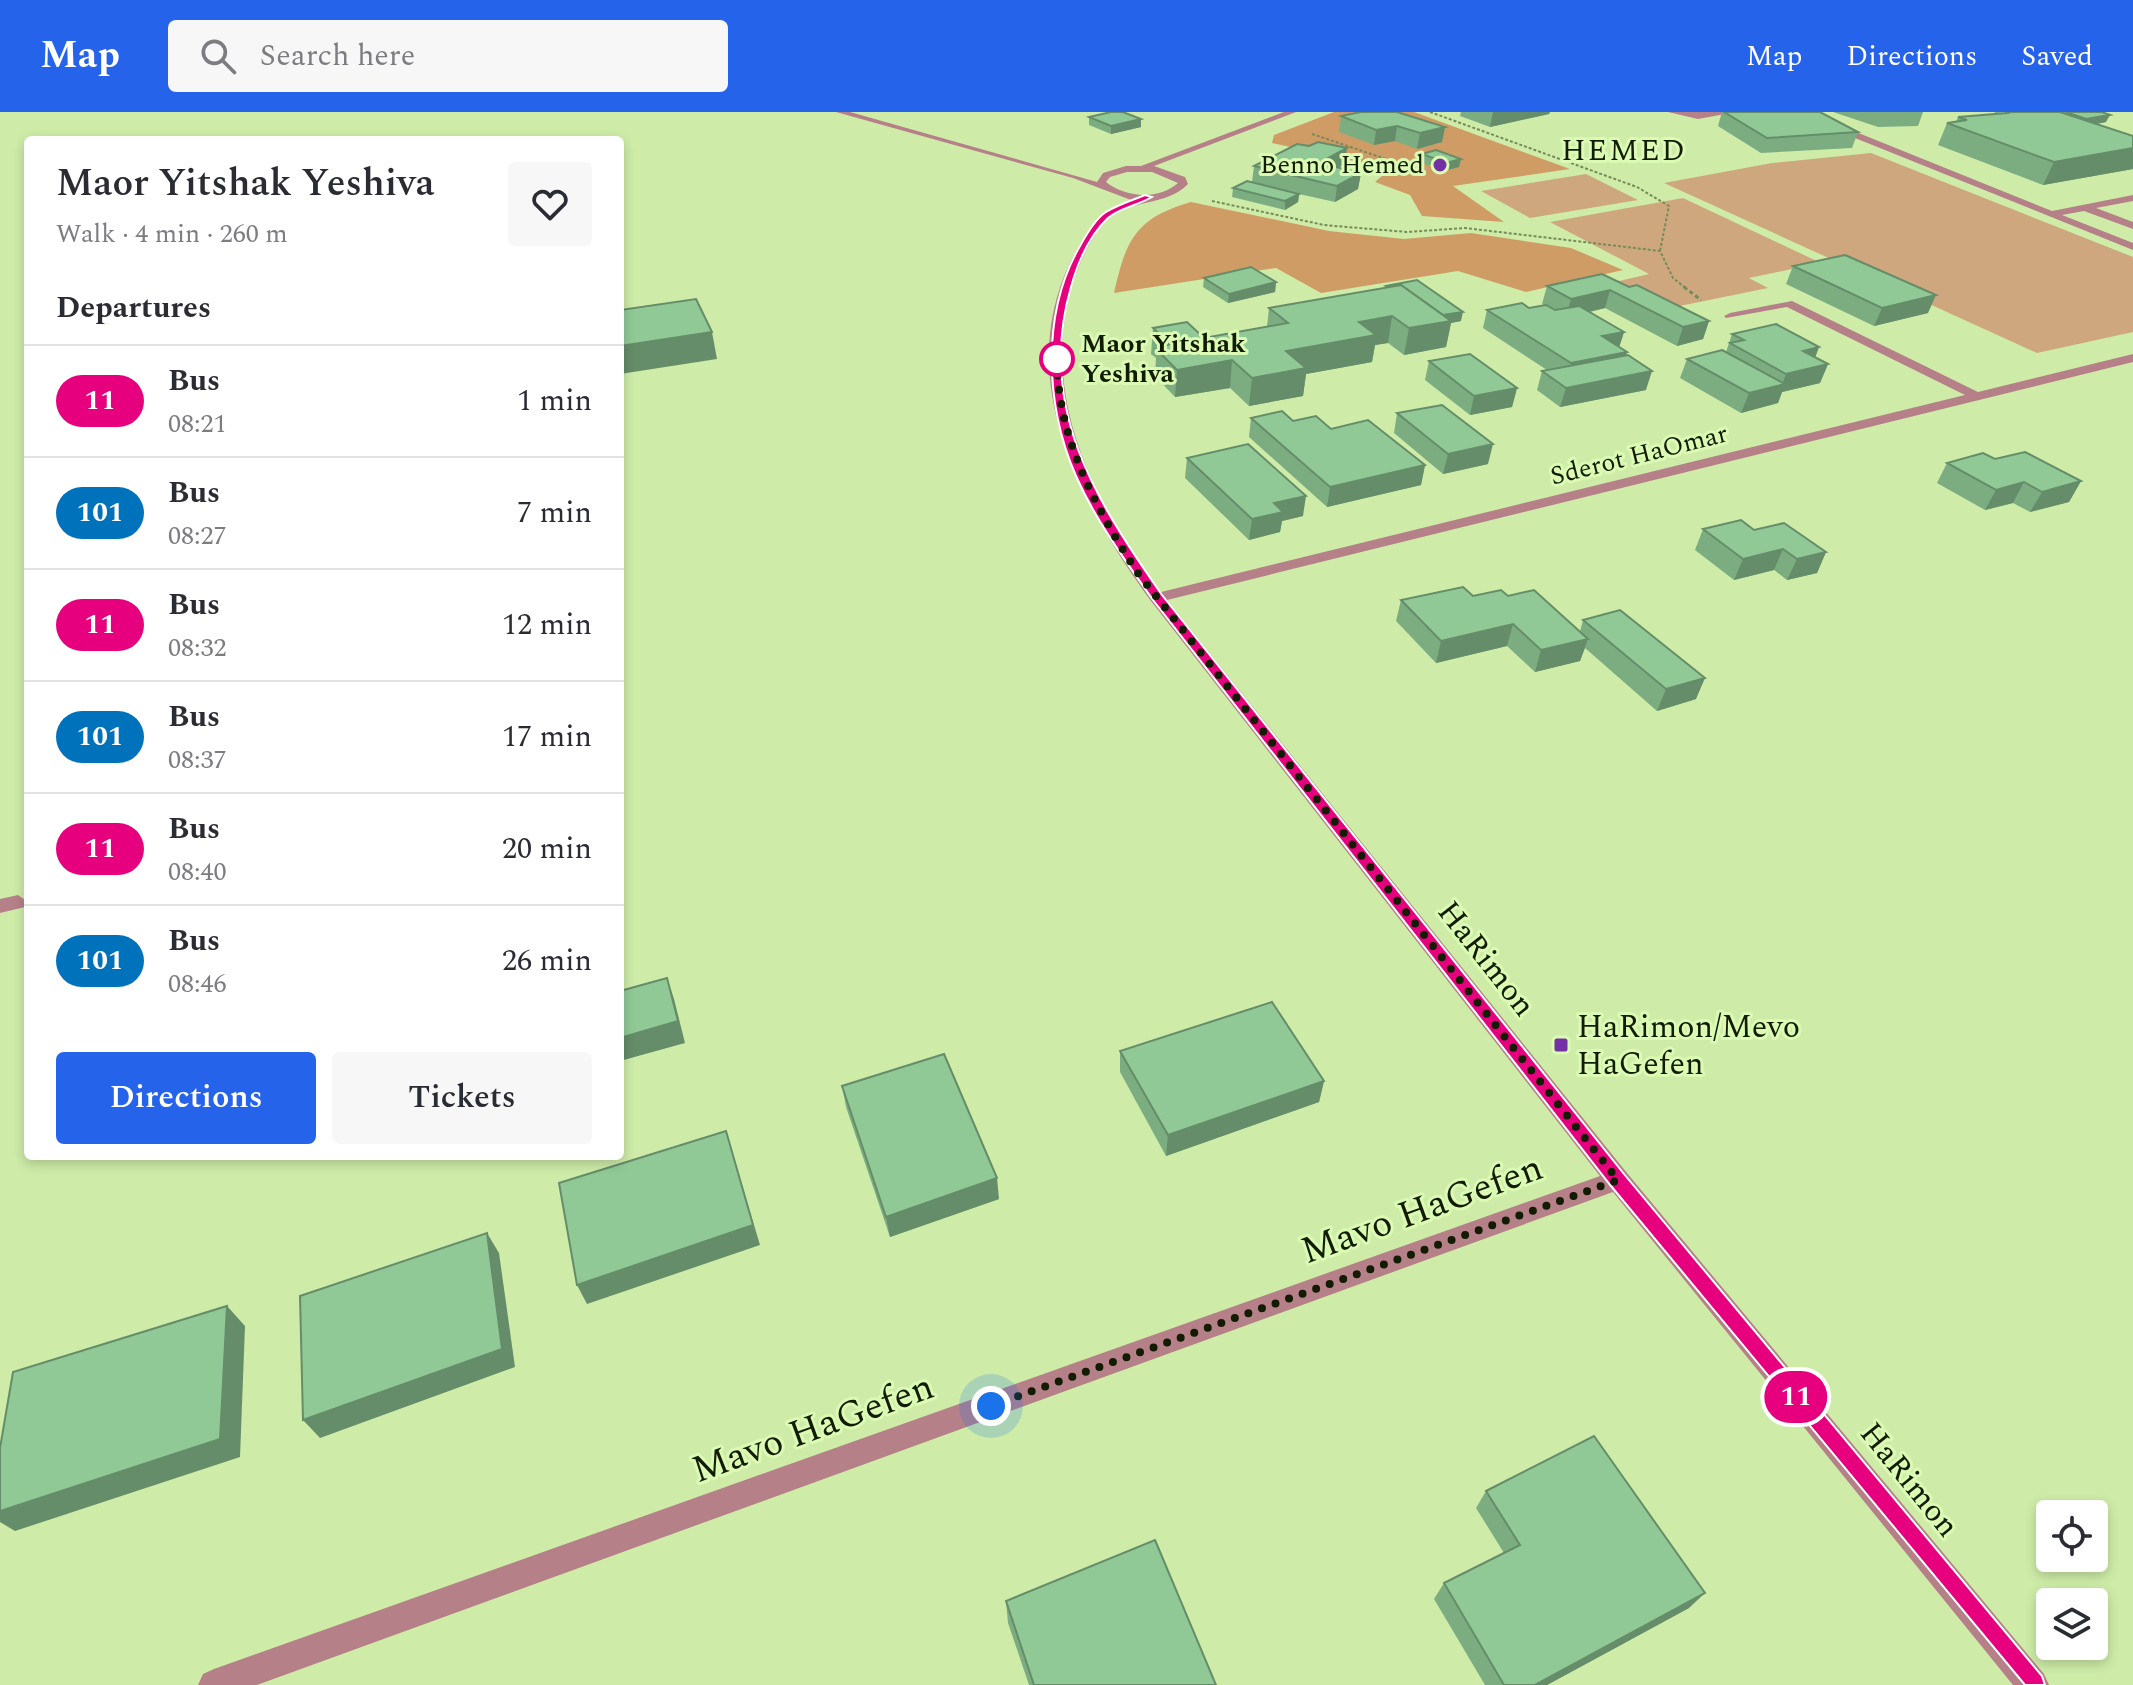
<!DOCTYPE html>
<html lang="en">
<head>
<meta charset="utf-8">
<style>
  body { margin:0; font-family:Spectral,serif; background:#f7f7f7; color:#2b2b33; height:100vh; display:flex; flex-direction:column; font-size:30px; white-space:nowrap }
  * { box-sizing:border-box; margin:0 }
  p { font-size:26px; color:#7c7c81 }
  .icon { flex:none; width:44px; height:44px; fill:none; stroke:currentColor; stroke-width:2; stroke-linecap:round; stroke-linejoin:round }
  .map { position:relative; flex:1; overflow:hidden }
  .side { position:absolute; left:24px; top:24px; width:600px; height:1024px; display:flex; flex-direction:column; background:#fff; border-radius:8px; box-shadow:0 4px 12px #0003 }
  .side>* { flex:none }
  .badge { padding:0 16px; border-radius:26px; font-size:28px; line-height:52px }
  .controls { position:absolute; left:2036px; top:1388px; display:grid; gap:16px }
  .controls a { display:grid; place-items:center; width:72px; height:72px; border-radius:8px; background:#fff; box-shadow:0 4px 12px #0003; font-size:40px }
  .you { position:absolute; width:40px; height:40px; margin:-20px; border:6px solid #fff; border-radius:50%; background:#1a73e8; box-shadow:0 0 0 12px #1a73e833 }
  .map>.badge { position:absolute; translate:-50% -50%; box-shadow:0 0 0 4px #fff }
  h2 { padding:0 32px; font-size:30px; line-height:72px }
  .round { display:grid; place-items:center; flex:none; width:84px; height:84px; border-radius:8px; background:#f7f7f7 }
  .overview { display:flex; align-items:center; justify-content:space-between; height:136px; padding:0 32px }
  h1 { font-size:38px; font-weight:600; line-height:60px }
  .action { display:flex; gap:16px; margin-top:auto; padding:16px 32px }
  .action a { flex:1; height:92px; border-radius:8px; background:#2563eb; color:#fff; font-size:32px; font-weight:600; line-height:92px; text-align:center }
  .action a+a { background:#f7f7f7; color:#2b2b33 }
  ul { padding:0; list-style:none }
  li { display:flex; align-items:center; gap:24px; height:112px; padding:0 32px; border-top:2px solid #e1e1e2 }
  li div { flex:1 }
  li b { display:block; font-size:30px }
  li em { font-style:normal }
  li .badge { min-width:88px; font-weight:700; text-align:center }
  header { display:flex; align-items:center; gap:48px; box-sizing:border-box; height:112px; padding:0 40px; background:#2563eb; color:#fff }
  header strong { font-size:38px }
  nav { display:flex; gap:44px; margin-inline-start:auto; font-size:28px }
  .search { width:560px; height:72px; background:#f7f7f7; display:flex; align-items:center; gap:20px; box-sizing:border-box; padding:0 28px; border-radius:8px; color:#7c7c81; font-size:30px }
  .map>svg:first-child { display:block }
</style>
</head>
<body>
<header>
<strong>Map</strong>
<div class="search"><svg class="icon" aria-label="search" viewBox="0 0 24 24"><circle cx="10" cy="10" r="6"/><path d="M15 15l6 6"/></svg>Search here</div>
<nav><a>Map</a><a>Directions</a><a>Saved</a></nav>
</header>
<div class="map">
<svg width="2133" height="1573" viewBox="0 0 2133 1573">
  <rect width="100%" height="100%" fill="#ceeca8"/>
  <!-- green -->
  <g fill="#cfa77e">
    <polygon points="1871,41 2133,145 2133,220 2037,241 1664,71 1772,51"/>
    <polygon points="1586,62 1638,88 1530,106 1481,79"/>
    <polygon points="1683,86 1821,151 1749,166 1768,176 1665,197 1615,170 1649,162 1550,110"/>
  </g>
  <!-- forest -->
  <g fill="#cf9c66">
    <polygon points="1334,0 1414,0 1570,57 1453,74 1504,110 1422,104 1410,83 1375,70 1390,57 1272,31 1274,23"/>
    <path d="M1191 90 1329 119 1404 127 1471 121 1571 136 1623 158 1526 180 1458 159 1321 181 1276 156 1114 181C1126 127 1136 106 1191 90Z"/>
  </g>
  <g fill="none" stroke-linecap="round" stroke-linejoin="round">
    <!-- path-far1 -->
    <g stroke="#768b5b" stroke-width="2" stroke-dasharray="3 2" stroke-linecap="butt">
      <polyline points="1430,0 1637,75 1669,94 1660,139"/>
      <polyline points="1312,22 1392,49"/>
      <polyline points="1212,89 1324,113 1407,120 1465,116 1660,139 1673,166 1687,177"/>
    </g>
    <!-- path -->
    <polyline stroke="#768b5b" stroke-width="3" stroke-dasharray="4 3" stroke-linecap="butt" points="1684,175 1701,188"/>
    <!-- minor -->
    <g fill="#b68089" fill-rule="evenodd">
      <path d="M836 0H850L1097 70 1103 61 1126 54H1141L1284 0H1296L1154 54 1185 65 1188 72C1166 95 1129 86 1106 109 1090 126 1079 152 1072 174 1039 287 1095 392 1161 480L1965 283 1787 195 1726 206 1724 204 1730 201 1792 189 1978 280 2133 242V250L1167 488 1627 1061 2044 1562 2049 1573H2013L1613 1080 257 1573H198L203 1562 214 1557 1600 1064 1151 489C1082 394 1013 270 1070 151 1085 121 1099 99 1131 88L1073 66ZM1127 60H1152L1178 71C1159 88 1126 86 1106 70L1110 65Z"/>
      <polygon points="1668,0 1736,0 1698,7"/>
      <polygon points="1772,0 1785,0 1856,20 2052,99 2133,83 2133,89 2096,96 2133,110 2133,117 2084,99 2062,103 2133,131 2133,138 1850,24"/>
      <polygon points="18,783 28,790 25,795 0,801 0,787"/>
    </g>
  </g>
  <!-- wall -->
  <g fill="#7cad81">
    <polygon points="1461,0 1550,0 1549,2 1490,15 1460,4"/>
    <polygon points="1722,0 1820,0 1858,20 1852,36 1761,41 1718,14"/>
    <polygon points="1833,0 1923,0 1918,14 1878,15"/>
    <polygon points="1995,0 2102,0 2106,10 2096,12 2133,24 2133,57 2043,73 1938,33 1947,11 1956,10 1958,5 1994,2"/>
    <polygon points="1341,4 1445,15 1442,30 1417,37 1395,29 1374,33 1339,20"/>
    <polygon points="1089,5 1141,7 1141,15 1111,22 1089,13"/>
    <polygon points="1422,42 1461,47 1459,55 1444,59 1420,50"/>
    <polygon points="1345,52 1338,56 1361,61 1358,77 1335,90 1299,82 1298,90 1285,98 1232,85 1233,76 1252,70 1254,54"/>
    <polygon points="1793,154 1928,201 1874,214 1786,172"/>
    <polygon points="1204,166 1276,170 1275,180 1228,191 1203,175"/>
    <polygon points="1386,174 1461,209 1451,211 1446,235 1404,243 1388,231 1375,233 1372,250 1306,262 1303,284 1249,294 1230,276 1175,285 1155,264 1156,246 1151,242 1153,216 1204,226 1267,215 1269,196 1385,176"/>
    <polygon points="1547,174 1629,175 1709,209 1703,227 1677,234 1605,196 1590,200 1624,220 1619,235 1627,240 1626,243 1646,278 1560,295 1537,278 1542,259 1547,258 1483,216 1487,198 1529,196 1544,193 1542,192"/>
    <polygon points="1732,222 1819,235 1815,245 1828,252 1820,271 1782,280 1778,291 1741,301 1680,266 1687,247 1726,240"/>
    <polygon points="1429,249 1517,276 1512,295 1470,303 1425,268"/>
    <polygon points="1397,301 1488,352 1443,362 1394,321"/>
    <polygon points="1251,306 1293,309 1331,317 1425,353 1421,373 1327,395 1249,325"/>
    <polygon points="1187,346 1303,404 1282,409 1280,420 1249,428 1185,366"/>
    <polygon points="1995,347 2081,369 2069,390 2030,400 2013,391 1985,398 1937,371 1947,351"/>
    <polygon points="1703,417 1754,418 1826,440 1817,461 1787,468 1774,458 1734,468 1695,438"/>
    <polygon points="1473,484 1508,484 1580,520 1583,508 1696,587 1657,599 1585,536 1580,549 1535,560 1507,534 1436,551 1396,509 1401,488"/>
    <polygon points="1120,939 1324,969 1319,990 1166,1044 1120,960"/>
    <polygon points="842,974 999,1087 890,1125 846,995"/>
    <polygon points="1486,1379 1689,1496 1547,1573 1485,1573 1434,1487 1444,1471 1504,1441 1476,1396"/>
    <polygon points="1006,1489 1216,1573 1029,1573 1008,1511"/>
  </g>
  <!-- shaded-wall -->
  <g fill="#658d69">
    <polygon points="1493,0 1550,0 1549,2 1490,15"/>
    <polygon points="2110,3 2106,10 2082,15 2086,7"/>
    <polygon points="1141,7 1141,15 1111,22 1111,14"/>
    <polygon points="1397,14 1395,29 1374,33 1376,18"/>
    <polygon points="1445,15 1442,30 1417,37 1420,21"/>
    <polygon points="1347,36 1345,52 1317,67 1319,51"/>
    <polygon points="2133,36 2133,57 2043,73 2054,50"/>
    <polygon points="1461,47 1459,55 1444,59 1446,51"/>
    <polygon points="1361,61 1358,77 1335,90 1337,74"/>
    <polygon points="1299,82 1298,90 1285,98 1285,89"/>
    <polygon points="1276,170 1275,180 1228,191 1229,182"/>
    <polygon points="1610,178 1605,196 1566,205 1571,187"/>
    <polygon points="1936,183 1928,201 1874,214 1882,196"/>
    <polygon points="1463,200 1461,209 1451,211 1446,235 1404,243 1409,216 1430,206"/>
    <polygon points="1392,204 1388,231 1375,233 1372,250 1306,262 1303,284 1249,294 1252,266 1286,239 1359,210"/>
    <polygon points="1709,209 1703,227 1677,234 1683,215"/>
    <polygon points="712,220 717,247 620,262 620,234"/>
    <polygon points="1624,220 1618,239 1602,224"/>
    <polygon points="1819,235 1812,254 1803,239"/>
    <polygon points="1627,240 1622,259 1566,270 1571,251"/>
    <polygon points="1232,248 1230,276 1175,285 1177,258"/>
    <polygon points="1828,252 1820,271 1782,280 1778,291 1741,301 1749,281 1782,273 1786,262"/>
    <polygon points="1652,259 1646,278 1560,295 1566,276"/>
    <polygon points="1517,276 1512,295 1470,303 1474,284"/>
    <polygon points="1493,332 1488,352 1443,362 1448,342"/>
    <polygon points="1425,353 1421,373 1327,395 1330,375"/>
    <polygon points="2081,369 2069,390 2030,400 2042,380"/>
    <polygon points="2024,370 2013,391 1985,398 1996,378"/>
    <polygon points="1306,384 1303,404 1282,409 1280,420 1249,428 1252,407 1274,391"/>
    <polygon points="1783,437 1774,458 1734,468 1743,447"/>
    <polygon points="1826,440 1817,461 1787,468 1797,447"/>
    <polygon points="1513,512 1507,534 1436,551 1441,529"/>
    <polygon points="1588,527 1580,549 1535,560 1541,538"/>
    <polygon points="1705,566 1696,587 1657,599 1666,577"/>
    <polygon points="667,866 674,887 685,931 620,949 620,926"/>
    <polygon points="1324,969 1319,990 1166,1044 1168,1023"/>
    <polygon points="726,1019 760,1133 587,1192 577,1173"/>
    <polygon points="997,1066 999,1087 890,1125 886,1105"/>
    <polygon points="487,1121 499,1141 515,1255 320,1326 303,1308"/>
    <polygon points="227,1194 245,1214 240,1345 15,1419 0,1410 0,1399"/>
    <polygon points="1705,1481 1689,1496 1547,1573 1535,1573"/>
  </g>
  <!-- building -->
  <g fill="#90c996" stroke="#658d69" stroke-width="2">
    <polygon points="1111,0 1123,0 1141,7 1111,14 1089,5"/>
    <polygon points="1361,0 1397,0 1445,15 1420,21 1397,14 1376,18 1341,4"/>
    <polygon points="1724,0 1820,0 1858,20 1767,26"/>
    <polygon points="2005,0 2060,0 2133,24 2133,36 2054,50 1947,11 1967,8 1958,5 2007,1"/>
    <polygon points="2066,0 2102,0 2110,3 2086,7"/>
    <polygon points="1318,30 1347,36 1319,51 1361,61 1337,74 1254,54 1297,32 1309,34"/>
    <polygon points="1436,38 1461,47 1446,51 1422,42"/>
    <polygon points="1247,69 1299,82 1285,89 1233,76"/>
    <polygon points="1845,143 1936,183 1882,196 1793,154"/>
    <polygon points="1251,155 1276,170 1229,182 1204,166"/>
    <polygon points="1602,162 1629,175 1637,173 1709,209 1683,215 1610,178 1571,187 1547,174"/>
    <polygon points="1417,168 1463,200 1443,203 1401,173 1388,175 1386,174"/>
    <polygon points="1401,173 1451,209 1409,216 1392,204 1359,210 1376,223 1286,239 1306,256 1252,266 1232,248 1177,258 1156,237 1170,232 1153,216 1187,210 1204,226 1288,211 1269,196"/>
    <polygon points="696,187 712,220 620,234 620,198"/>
    <polygon points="1522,191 1529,196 1546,193 1555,198 1579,194 1624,220 1602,224 1627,240 1571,251 1487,198"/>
    <polygon points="1776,212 1819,235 1803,239 1828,252 1786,262 1730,231 1744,228 1732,222"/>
    <polygon points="1722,238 1785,272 1749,281 1687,247"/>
    <polygon points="1470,242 1517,276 1474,284 1429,249"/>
    <polygon points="1628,243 1652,259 1566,276 1542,259"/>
    <polygon points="1442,293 1493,332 1448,342 1397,301"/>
    <polygon points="1282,299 1293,309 1316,304 1331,317 1368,308 1425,353 1330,375 1251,306"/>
    <polygon points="1248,332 1306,384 1274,391 1283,400 1252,407 1187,346"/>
    <polygon points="2025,340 2081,369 2042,380 2024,370 1996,378 1947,351 1983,341 1995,347"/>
    <polygon points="1741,408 1754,418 1784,411 1826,440 1797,447 1783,437 1743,447 1703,417"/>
    <polygon points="1463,475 1473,484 1501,478 1508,484 1534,478 1588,527 1541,538 1513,512 1441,529 1401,488"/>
    <polygon points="1620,498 1705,566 1666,577 1583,508"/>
    <polygon points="667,866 678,909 620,926 620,879"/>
    <polygon points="1272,890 1324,969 1168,1023 1120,939"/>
    <polygon points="944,942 997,1066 886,1105 842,974"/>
    <polygon points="726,1019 753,1113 577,1173 559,1071"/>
    <polygon points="487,1121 502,1237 303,1308 300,1184"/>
    <polygon points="227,1194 220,1327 0,1399 0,1336 13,1260"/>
    <polygon points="1594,1324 1705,1481 1535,1573 1504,1573 1444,1471 1520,1433 1486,1379"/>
    <polygon points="1155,1428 1216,1573 1034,1573 1006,1489"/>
  </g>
  <!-- line -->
  <path fill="#e6007e" stroke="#fff" stroke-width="2" d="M1145 83 1152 85C1139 93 1119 96 1108 106 1089 124 1078 150 1071 175 1036 295 1096 389 1162 483L1624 1062 2042 1564 2045 1573H2025L1611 1074 1153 488C1125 448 1096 409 1076 364 1045 293 1041 201 1080 134 1086 123 1095 107 1106 100 1117 93 1133 88 1145 83Z"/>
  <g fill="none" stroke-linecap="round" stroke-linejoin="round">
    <!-- walk -->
    <path stroke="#121c03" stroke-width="8" stroke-dasharray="0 14.4" d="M991 1294 1618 1068 1137 460C1093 391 1055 322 1057 238V247"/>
  </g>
  <!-- markers -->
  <g fill="#7431a5" stroke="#dbfab4" stroke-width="3">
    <circle cx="1440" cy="53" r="8"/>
    <rect x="1553" y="925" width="16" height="16" rx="4"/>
  </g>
  <circle fill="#fff" stroke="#e6007e" stroke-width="4" cx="1057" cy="247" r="16"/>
  <g text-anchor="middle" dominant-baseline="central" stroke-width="6" stroke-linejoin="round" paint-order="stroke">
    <!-- far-poi labels -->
    <g font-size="26" fill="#121c03" stroke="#dbfab4" text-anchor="end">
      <text x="1424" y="53">Benno Hemed</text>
    </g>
    <!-- far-stop labels -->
    <g font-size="26" font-weight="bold" fill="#121c03" stroke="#dbfab4" text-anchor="start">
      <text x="1081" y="232">Maor Yitshak<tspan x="1081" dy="30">Yeshiva</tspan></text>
    </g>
    <!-- far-street labels -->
    <g font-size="26" fill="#121c03" stroke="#dbfab4">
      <text transform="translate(1639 343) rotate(-14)">Sderot HaOmar</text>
    </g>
    <!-- far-quarter labels -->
    <g font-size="30" letter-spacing="2" fill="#121c03" stroke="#dbfab4">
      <text x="1624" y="39">HEMED</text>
    </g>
    <!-- street labels -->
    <g font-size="32" fill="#121c03" stroke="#dbfab4">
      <text transform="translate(1486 847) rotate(52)">HaRimon</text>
      <text transform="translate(1909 1368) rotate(51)">HaRimon</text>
    </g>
    <!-- poi labels -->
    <g font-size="32" fill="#121c03" stroke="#dbfab4" text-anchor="start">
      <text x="1577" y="915">HaRimon/Mevo<tspan x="1577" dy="37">HaGefen</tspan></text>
    </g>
    <!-- near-street labels -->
    <g font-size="38" fill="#121c03" stroke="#dbfab4">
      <text transform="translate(1422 1098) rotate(-20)">Mavo HaGefen</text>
      <text transform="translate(813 1317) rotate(-20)">Mavo HaGefen</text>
    </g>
  </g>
</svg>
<div class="controls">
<a><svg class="icon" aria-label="locate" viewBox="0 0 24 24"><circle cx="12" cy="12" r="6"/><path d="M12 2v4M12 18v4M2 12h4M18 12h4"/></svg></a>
<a><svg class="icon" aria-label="layers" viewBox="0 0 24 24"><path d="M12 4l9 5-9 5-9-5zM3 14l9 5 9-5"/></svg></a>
</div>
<div class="you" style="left:991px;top:1294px"></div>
<b class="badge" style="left:1796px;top:1285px;background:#e6007e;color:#fff">11</b>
<section class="side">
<div class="overview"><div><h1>Maor Yitshak Yeshiva</h1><p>Walk · 4 min · 260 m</p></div><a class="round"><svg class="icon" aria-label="heart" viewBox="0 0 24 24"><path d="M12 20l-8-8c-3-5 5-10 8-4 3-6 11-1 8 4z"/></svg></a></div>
<h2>Departures</h2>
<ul>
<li><span class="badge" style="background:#e6007e;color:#fff">11</span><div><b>Bus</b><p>08:21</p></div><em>1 min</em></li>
<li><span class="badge" style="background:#0072bc;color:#fff">101</span><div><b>Bus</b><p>08:27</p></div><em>7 min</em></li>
<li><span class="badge" style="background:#e6007e;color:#fff">11</span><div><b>Bus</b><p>08:32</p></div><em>12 min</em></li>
<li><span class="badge" style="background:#0072bc;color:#fff">101</span><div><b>Bus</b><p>08:37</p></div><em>17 min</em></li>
<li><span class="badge" style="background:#e6007e;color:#fff">11</span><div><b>Bus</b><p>08:40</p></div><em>20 min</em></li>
<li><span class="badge" style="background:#0072bc;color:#fff">101</span><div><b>Bus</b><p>08:46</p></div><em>26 min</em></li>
</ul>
<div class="action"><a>Directions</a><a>Tickets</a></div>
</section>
</div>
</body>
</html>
